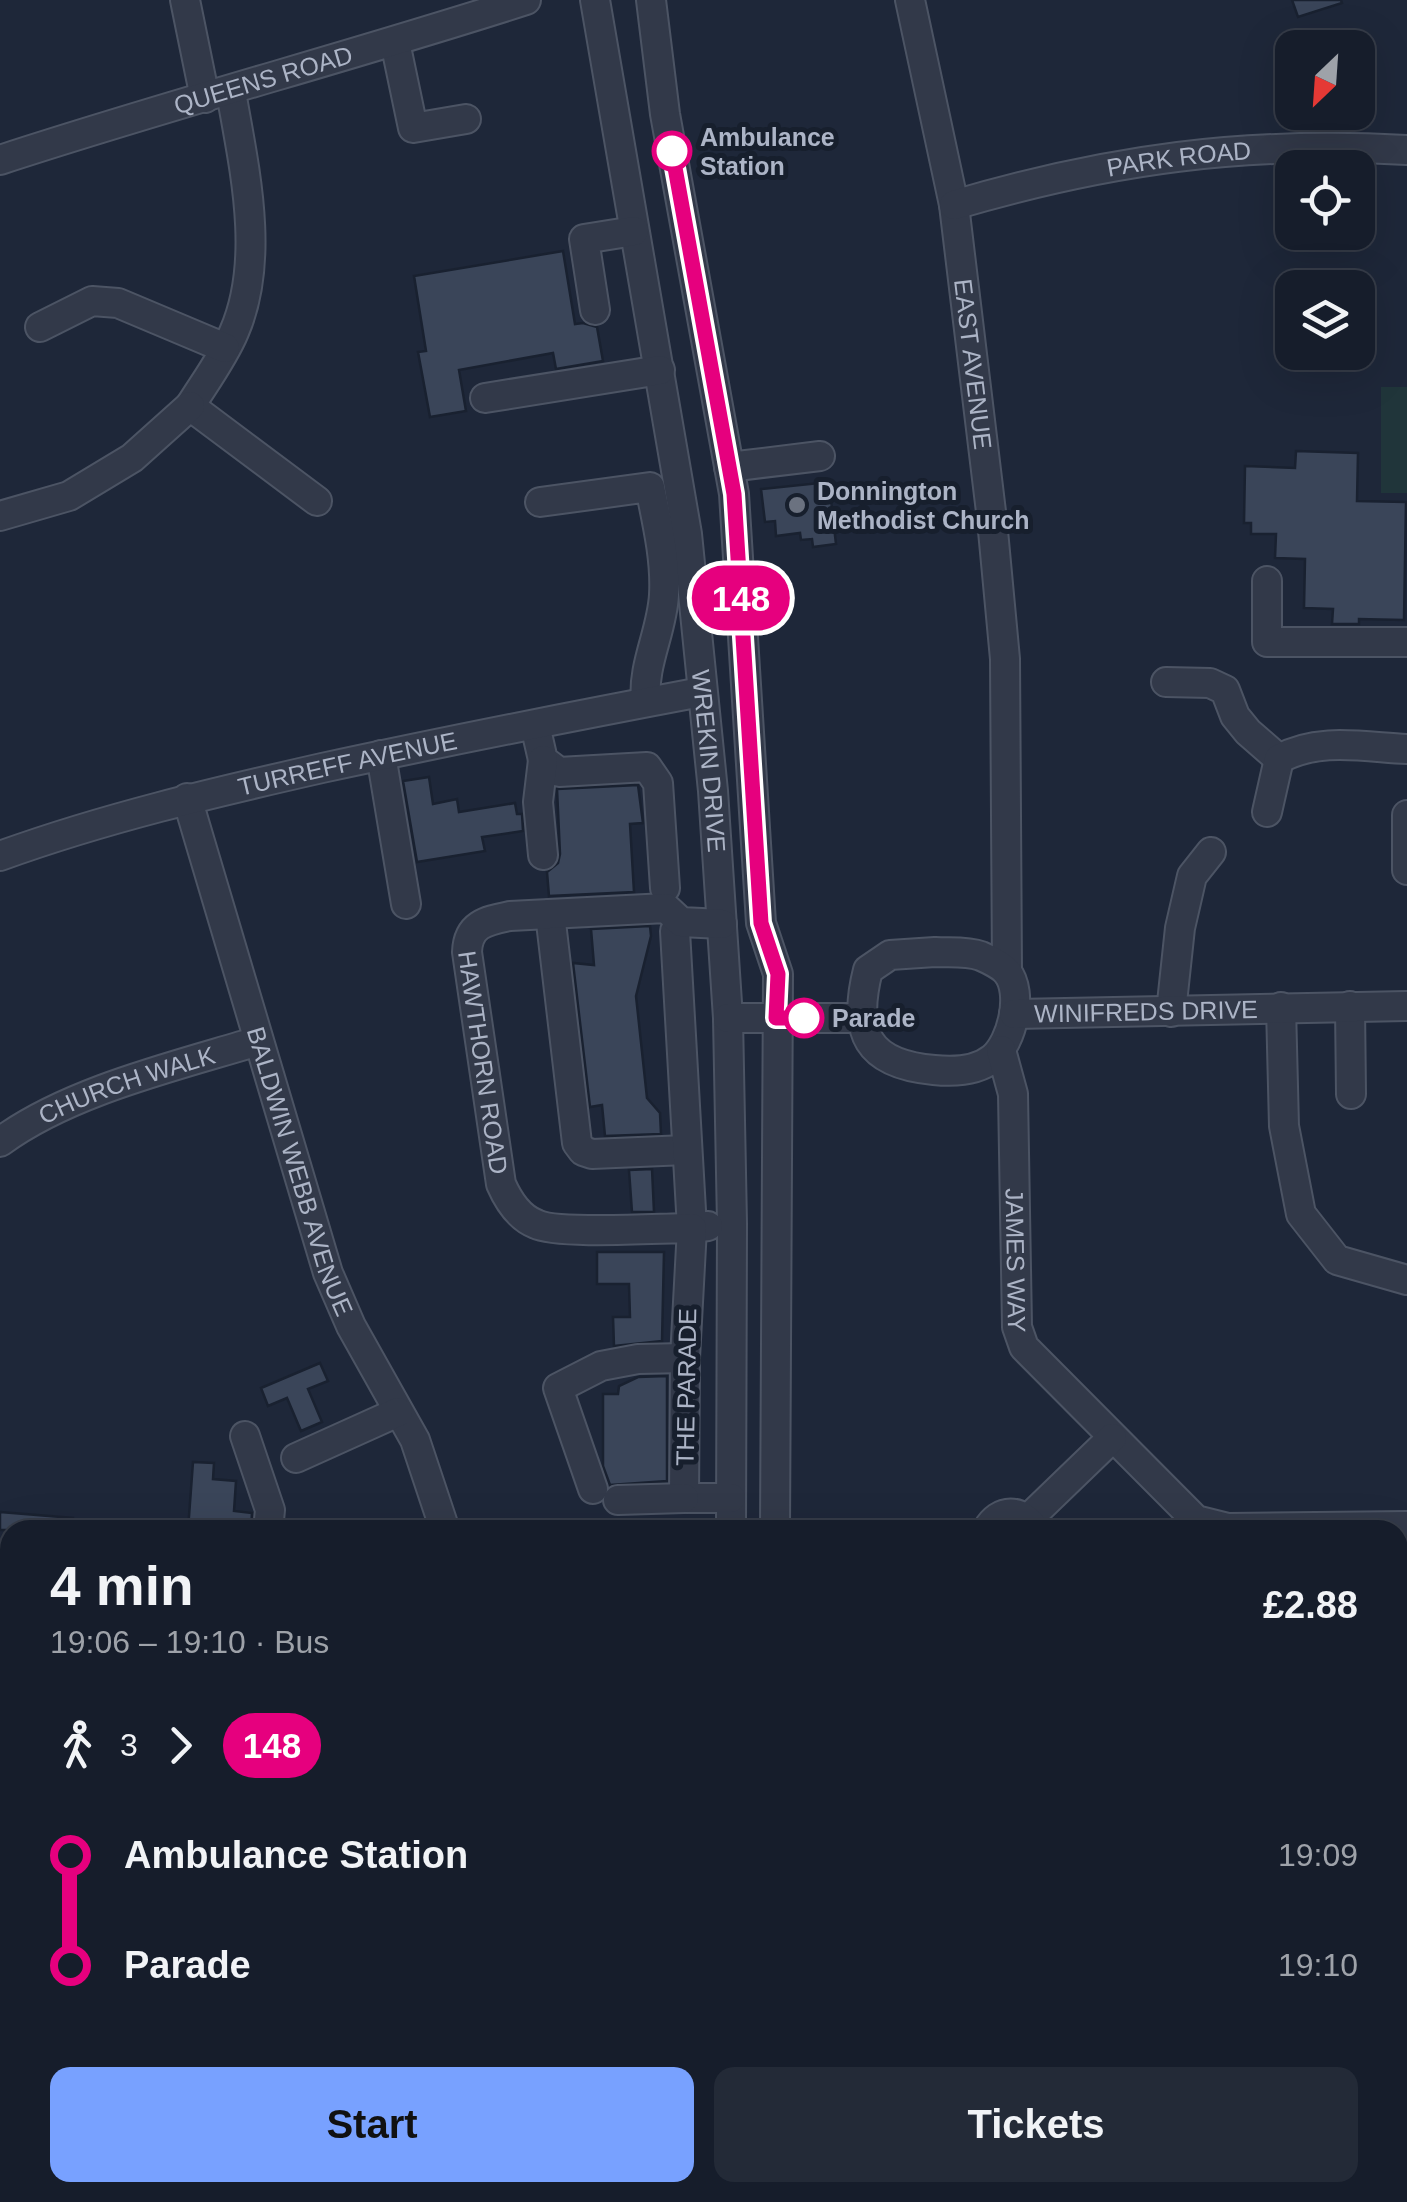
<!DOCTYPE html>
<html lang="en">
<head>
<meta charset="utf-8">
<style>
  body { margin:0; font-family:Arial,sans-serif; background:#232a37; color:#f1f3f6; height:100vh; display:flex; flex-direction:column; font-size:38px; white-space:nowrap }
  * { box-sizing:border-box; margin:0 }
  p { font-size:32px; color:#9ea2a9 }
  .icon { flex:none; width:55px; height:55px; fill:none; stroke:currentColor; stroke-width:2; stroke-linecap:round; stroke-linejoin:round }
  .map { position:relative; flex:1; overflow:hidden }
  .side { position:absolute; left:0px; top:1520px; width:1408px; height:682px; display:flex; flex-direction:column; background:#161d2b; border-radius:30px 30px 0 0; box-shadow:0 10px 40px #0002,0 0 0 2px #353b47 }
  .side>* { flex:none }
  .badge { padding:0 20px; border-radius:32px; font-size:35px; line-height:65px }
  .needle { width:65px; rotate:205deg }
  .controls { position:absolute; left:1275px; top:30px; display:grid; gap:20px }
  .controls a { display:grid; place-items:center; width:100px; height:100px; border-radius:20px; background:#161d2b; box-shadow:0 10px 40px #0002,0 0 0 2px #353b47; font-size:50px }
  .map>.badge { position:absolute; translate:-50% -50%; box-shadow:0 0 0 5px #fff }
  .legs { display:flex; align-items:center; gap:15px; height:110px; padding:0 50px; font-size:32px }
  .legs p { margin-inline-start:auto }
  .head { display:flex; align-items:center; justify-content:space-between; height:170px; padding:0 50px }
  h1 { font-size:55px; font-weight:700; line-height:75px }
  .cta { display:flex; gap:20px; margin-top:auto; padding:20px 50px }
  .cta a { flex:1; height:115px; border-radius:20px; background:#78a1ff; color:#111; font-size:40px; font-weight:700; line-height:115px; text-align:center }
  .cta a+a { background:#232a37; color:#f1f3f6 }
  ul { padding:0 50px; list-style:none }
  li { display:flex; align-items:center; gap:35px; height:110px; font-size:38px }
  li i { display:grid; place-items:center; width:15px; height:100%; margin:0 12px; background:currentColor }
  li i::after { content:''; width:25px; height:25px; margin:-12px; border:8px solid; border-radius:50%; background:#161d2b }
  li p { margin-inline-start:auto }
  li:first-child i { background:linear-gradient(#0000 50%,currentColor 0) }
  li:last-child i { background:linear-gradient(currentColor 50%,#0000 0) }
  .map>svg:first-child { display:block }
</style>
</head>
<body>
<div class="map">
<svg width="1407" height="2202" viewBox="0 0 1407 2202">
  <rect width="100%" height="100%" fill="#1e2739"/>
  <!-- green -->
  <rect fill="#20353a" x="1381" y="387" width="26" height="106"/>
  <!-- building -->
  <g fill="#3a4559" stroke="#192130" stroke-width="2.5">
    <polygon points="1292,0 1341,0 1342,3 1298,17"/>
    <polygon points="563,251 575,324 583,323 597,327 603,361 556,369 553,353 459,370 466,411 430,417 418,352 426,351 414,276"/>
    <polygon points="1296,451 1358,453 1357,501 1406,502 1404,620 1359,619 1359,624 1332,624 1333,609 1304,608 1305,559 1275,558 1276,534 1251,534 1251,523 1244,523 1245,466 1295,468"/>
    <polygon points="829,482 836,544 813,547 812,539 801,540 800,533 776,536 775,521 765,522 761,489"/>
    <polygon points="429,777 433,804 457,799 459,812 515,803 517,814 522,814 523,831 482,837 485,851 417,862 403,781"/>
    <polygon points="638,785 643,823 630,824 634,892 549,896 547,872 558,863 560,854 557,789"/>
    <polygon points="650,926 651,936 636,996 647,1098 660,1113 661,1134 605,1136 602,1105 590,1107 573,963 594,965 591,929"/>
    <polygon points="652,1169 654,1212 632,1212 629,1170"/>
    <polygon points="597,1252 664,1252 662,1341 614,1346 613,1317 630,1317 629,1284 597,1284"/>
    <polygon points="320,1363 328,1381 308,1389 322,1422 301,1431 287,1398 268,1406 261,1388"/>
    <polygon points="667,1376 667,1481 610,1485 603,1466 603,1394 618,1394 619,1386 638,1377"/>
    <polygon points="193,1462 214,1463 213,1479 236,1481 234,1511 252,1513 251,1530 188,1530"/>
    <polygon points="0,1512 73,1518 73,1530 0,1530"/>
  </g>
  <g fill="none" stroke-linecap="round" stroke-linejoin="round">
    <!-- minor casing -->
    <g stroke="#4c5464" stroke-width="32">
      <g id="minor">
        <polyline points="185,0 205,98"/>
        <path id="s1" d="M595 0 687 534 713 791 728 1018 732 1224 731 1530"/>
        <polyline points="651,0 665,114 734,494 761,923 778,974 775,1530"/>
        <path id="s2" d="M910 0 954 205 992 520 1005 659 1007 972"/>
        <polyline points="395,42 413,128 466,119"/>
        <path d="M231 92C244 167 266 259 234 332 223 358 205 382 190 406L317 501"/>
        <path id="s3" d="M0 160C174 103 352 56 526 0"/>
        <path id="s4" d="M954 205C1110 159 1245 141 1407 150"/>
        <polyline points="595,310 584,239 634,231"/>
        <polyline points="40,327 92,301 118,303 225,348"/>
        <polyline points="485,398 660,370"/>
        <polyline points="729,467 820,456"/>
        <path d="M540 502 650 487C657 522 666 559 664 595 662 632 642 665 646 702"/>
        <polyline points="0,516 69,496 132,458 190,406"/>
        <polyline points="1267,581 1267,642 1407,642"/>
        <polyline points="1166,682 1210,683 1225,690 1235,716 1248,732 1279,759"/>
        <polyline points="535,725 543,760 559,772 647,767 658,783 665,888"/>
        <polyline points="381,755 406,904"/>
        <path id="s5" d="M187 798 328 1273 351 1326 415 1440 445 1530"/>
        <path d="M1267 812 1279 759C1318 737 1364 747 1407 749"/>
        <polyline points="1407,815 1407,870"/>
        <polyline points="543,855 538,802 543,760"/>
        <path id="s6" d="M0 856C105 818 212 793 322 768 447 741 574 716 701 692"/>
        <polyline points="550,914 577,1143 583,1151 592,1154 686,1150"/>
        <polyline points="681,922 675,931 692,1228 708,1226"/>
        <path id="s7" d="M722 924 681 922 666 908 510 916C486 921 468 924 467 952L501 1184C508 1200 518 1217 536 1224 558 1235 661 1228 692 1228L685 1358 684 1498H731"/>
        <path d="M935 952C949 953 967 951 981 956 988 959 1002 966 1007 972 1024 993 1012 1042 993 1058 977 1071 953 1072 934 1070 867 1064 852 1033 868 970L890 955Z"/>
        <polyline points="1350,1006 1351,1094"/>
        <polyline points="1281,1007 1284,1126 1301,1214 1337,1260 1407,1280"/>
        <polyline points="1171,1012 1180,928 1192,876 1211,852"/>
        <path id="s8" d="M1014 1014 1407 1006"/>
        <polyline points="728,1018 862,1018"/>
        <path id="s9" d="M1001 1050 1013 1094 1017 1327 1024 1347 1196 1520 1228 1528 1407 1526"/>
        <path id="s10" d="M0 1142C69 1091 176 1066 258 1041"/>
        <polyline points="245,1436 270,1510 268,1530"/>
        <polyline points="296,1458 398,1412"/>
        <polyline points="593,1489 558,1388 601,1366 638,1359 685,1358"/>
        <polyline points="618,1500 684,1498"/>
        <polyline points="1028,1519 1112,1438"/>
        <path d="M987 1530C999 1508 1022 1508 1035 1530"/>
        <polyline points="1398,1844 1407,1841"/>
        <polyline points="0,1892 10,1893"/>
        <polyline points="1398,1986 1407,2018"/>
        <polyline points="1398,2130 1407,2126"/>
        <polyline points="0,2153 10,2153"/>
        <polyline points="738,2192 738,2202"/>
        <polyline points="841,2192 845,2202"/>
        <polyline points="871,2192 876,2202"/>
        <polyline points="1138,2192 1141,2200 1159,2200 1186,2192"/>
        <polyline points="25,2202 55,2202"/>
        <polyline points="304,2202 344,2192"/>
      </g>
    </g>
    <!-- minor -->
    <use href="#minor" stroke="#323949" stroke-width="28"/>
  </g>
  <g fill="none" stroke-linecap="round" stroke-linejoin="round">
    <!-- line-1 casing -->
    <g stroke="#fff" stroke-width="22">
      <polyline id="line-1" points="672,151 734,494 761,923 778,974 776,1018 804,1018"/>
    </g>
    <!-- line-1 -->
    <use href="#line-1" stroke="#e6007e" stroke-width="15"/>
  </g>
  <!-- markers -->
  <g fill="#fff" stroke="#e6007e" stroke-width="5">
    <circle cx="672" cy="151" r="18"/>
    <circle cx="804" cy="1018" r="18"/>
  </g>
  <circle fill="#6b7280" stroke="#171f2d" stroke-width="4" cx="797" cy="505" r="10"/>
  <g text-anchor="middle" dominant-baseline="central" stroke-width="10" stroke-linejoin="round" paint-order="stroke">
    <!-- street labels -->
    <g font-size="25" fill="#acb4c6" stroke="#171f2d">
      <text stroke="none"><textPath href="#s3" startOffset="275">QUEENS ROAD</textPath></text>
      <text stroke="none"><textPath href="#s4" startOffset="230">PARK ROAD</textPath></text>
      <text stroke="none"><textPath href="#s2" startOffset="370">EAST AVENUE</textPath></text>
      <text stroke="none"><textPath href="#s1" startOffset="770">WREKIN DRIVE</textPath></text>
      <text stroke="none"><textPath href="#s6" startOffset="360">TURREFF AVENUE</textPath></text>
      <text stroke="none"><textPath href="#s8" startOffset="132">WINIFREDS DRIVE</textPath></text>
      <text stroke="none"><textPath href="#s7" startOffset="392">HAWTHORN ROAD</textPath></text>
      <text stroke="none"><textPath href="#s10" startOffset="140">CHURCH WALK</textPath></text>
      <text stroke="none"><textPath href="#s5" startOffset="390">BALDWIN WEBB AVENUE</textPath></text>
      <text stroke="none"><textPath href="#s9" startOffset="212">JAMES WAY</textPath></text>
      <text transform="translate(686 1387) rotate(-89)">THE PARADE</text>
    </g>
    <!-- stop labels -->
    <g font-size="25" font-weight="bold" fill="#acb4c6" stroke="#171f2d" text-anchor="start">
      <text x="700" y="137">Ambulance<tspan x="700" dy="29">Station</tspan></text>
      <text x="832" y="1018">Parade</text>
    </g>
    <!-- poi labels -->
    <g font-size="25" font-weight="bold" fill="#acb4c6" stroke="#171f2d" text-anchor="start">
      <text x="817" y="491">Donnington<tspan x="817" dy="29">Methodist Church</tspan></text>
    </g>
  </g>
</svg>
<div class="controls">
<a><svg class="needle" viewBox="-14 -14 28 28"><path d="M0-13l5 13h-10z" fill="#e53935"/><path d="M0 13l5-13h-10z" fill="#9ea2a9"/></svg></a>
<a><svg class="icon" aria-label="locate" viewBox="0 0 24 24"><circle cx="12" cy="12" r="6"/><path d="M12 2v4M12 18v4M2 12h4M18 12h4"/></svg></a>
<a><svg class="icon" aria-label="layers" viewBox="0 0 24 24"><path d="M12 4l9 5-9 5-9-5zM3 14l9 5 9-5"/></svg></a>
</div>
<b class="badge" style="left:741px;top:598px;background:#e6007e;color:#fff">148</b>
<section class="side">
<div class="head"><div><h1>4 min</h1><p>19:06 – 19:10 · Bus</p></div><b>£2.88</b></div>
<div class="legs"><svg class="icon" aria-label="walk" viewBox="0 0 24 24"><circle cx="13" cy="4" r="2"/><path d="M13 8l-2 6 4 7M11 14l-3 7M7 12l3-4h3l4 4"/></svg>3<svg class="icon" aria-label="forward" viewBox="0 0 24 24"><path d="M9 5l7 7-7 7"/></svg><b class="badge" style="background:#e6007e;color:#fff">148</b></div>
<ul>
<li><i style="color:#e6007e"></i><b>Ambulance Station</b><p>19:09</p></li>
<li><i style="color:#e6007e"></i><b>Parade</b><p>19:10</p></li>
</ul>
<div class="cta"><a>Start</a><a>Tickets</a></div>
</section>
</div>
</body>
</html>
